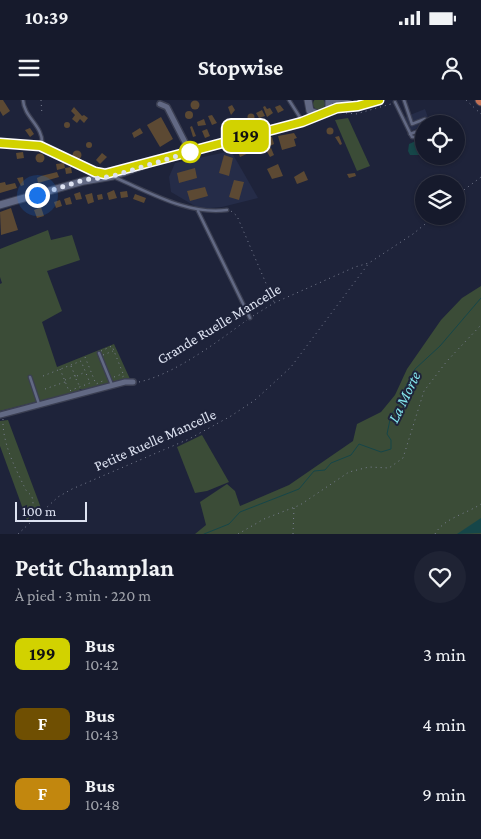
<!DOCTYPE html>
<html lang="fr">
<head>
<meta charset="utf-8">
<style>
  body { margin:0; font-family:"Crimson Pro",serif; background:#1f2334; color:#f1f3f6; height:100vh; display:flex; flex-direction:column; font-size:19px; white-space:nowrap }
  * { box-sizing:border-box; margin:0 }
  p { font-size:16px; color:#9ea1a9 }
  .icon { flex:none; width:28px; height:28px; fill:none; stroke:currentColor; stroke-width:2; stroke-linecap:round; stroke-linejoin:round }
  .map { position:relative; height:434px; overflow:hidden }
  .sheet { display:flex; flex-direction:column; background:#161a2c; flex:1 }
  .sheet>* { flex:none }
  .badge { padding:0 10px; border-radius:8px; font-size:18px; line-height:32px }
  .buttons { position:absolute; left:415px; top:15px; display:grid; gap:10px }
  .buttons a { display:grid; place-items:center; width:50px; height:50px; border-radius:50%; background:#161a2c; box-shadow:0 1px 4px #0004,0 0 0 1px #353848; font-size:25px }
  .scale { position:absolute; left:15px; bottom:12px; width:72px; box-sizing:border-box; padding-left:5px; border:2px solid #dde2f1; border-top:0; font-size:14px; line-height:18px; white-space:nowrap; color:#dde2f1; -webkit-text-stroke:4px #1e233a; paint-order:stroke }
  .you { position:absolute; width:25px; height:25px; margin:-12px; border:4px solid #fff; border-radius:50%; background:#1a73e8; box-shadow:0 0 0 8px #1a73e833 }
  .map>.badge { position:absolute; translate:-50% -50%; box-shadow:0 0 0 2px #fff }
  .round { display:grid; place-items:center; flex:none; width:52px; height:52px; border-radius:26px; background:#1f2334 }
  .headline { display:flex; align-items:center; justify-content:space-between; height:85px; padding:0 15px }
  h1 { font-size:24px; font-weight:700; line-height:38px }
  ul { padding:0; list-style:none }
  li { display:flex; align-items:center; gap:15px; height:70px; padding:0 15px }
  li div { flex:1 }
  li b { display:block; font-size:19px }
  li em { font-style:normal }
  li .badge { min-width:55px; font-weight:700; text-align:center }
  .status { display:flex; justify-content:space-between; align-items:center; height:35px; padding:0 25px; background:#161a2c; direction:ltr }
  .status svg { height:14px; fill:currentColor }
  header { display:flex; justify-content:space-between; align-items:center; height:65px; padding:0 15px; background:#161a2c; font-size:22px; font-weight:700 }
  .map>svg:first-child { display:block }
</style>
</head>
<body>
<div class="status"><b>10:39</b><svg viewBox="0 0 49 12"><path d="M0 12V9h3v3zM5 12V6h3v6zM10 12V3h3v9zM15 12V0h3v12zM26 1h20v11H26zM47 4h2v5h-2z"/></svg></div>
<header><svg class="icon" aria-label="menu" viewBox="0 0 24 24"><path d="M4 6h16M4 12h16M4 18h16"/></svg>Stopwise<svg class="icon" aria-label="person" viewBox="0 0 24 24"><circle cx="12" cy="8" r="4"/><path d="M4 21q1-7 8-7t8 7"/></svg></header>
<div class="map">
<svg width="481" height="434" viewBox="0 0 481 434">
  <rect width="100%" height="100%" fill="#1e233a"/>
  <!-- built -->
  <g fill="#252c48">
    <polygon points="425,9 430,23 424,24 424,26 410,31 405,17"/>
    <polygon points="231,51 258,98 222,107 200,109 171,92 169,77 175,63"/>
  </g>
  <!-- green -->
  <g fill="#3b4c37">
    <circle cx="319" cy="4" r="6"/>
    <polygon points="348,18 370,66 357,71 335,20"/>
    <polygon points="48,130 51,140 72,135 80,160 47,171 62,211 42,222 57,267 114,244 130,279 111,282 109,284 83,290 80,289 79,291 0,311 0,184 2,183 0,177 0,149"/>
    <polygon points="481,186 481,434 195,434 206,425 200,402 227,384 235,391 240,406 289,385 353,341 357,324 381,312 395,295 407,269 441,220 462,198"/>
    <polygon points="8,320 41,408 27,420 0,346 0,321"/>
    <polygon points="202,335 229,382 207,391 195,393 177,347"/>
  </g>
  <!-- water -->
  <g fill="#164649">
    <polygon points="418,40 424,41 424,55 410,55 408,51 409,44"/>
    <polygon points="481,418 481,433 457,434"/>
  </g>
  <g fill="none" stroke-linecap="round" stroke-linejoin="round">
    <!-- stream -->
    <polyline stroke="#164649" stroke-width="1" points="204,434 229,424 240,412 299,389 314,371 325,370 331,363 351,355 359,344 381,352 391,349 391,340 387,334 391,315 404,298 405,288 415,269 440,246 481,198"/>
  </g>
  <!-- building -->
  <g fill="#5c4933">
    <polygon points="0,0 3,0 10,11 3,16 0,11"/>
    <circle cx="195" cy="5" r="4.5"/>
    <polygon points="232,5 235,10 231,15 228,7"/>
    <polygon points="280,5 284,10 278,13 275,7"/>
    <polygon points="265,6 267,9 270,8 273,13 267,17 263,7"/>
    <polygon points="74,7 82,16 84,15 88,18 84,23 80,19 77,23 72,19 75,15 71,11"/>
    <polygon points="262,10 265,16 259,18 256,13"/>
    <circle cx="189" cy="15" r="4"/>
    <circle cx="251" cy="17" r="3.5"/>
    <polygon points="212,15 217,23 212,25 208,16"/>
    <polygon points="161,17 173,39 160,47 147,25"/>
    <polygon points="204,19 206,25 198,26 197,22"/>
    <polygon points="228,20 230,24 233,23 236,28 233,30 231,26 226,29 223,22"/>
    <circle cx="67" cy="25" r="3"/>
    <polygon points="192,26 196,36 193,37 190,27"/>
    <circle cx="330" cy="31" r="3.5"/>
    <polygon points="30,28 34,34 30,37 25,30"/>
    <polygon points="140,28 143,33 134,38 132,33"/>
    <polygon points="207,29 210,36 205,38 202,31"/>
    <polygon points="294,33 297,38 294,39 296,46 282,50 278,36"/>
    <polygon points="339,36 342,44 340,45 335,37"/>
    <polygon points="266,37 272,37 274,44 270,46 268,41 264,43 263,39"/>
    <circle cx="89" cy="45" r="3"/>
    <polygon points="249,46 251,52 240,57 237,49"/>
    <polygon points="271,48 274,55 270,57 266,50"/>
    <circle cx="77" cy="55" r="4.5"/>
    <polygon points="23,52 24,58 17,59 16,53"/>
    <polygon points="102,53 107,57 100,64 96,60"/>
    <circle cx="40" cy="58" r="4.5"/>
    <polygon points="224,55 233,58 229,76 219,73"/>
    <polygon points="64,63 65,68 71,67 72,73 66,74 65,68 57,70 56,64"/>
    <polygon points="278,64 283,76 272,79 267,69"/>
    <polygon points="195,68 197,78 179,83 177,73"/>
    <polygon points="304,71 308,80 297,84 294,77"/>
    <polygon points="57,72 59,77 38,83 37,78 41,76"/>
    <polygon points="355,73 356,76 349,78 347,74"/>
    <polygon points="23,77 24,85 21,86 17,78"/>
    <polygon points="234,80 244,82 239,100 229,97"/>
    <polygon points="5,82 6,85 15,83 17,88 0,93 0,83"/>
    <polygon points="205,87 208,96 190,101 187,91"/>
    <polygon points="114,90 117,98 109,100 107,93"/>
    <polygon points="127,91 128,97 121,98 120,92"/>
    <polygon points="80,92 82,99 76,100 74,94"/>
    <polygon points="92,93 94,102 88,104 85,95"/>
    <polygon points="102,94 103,99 98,100 97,95"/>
    <polygon points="135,94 146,98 144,103 133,99"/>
    <polygon points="70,97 72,104 66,105 64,99"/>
    <polygon points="60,100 62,106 56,108 54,102"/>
    <polygon points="41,107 44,116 37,118 34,110"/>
    <polygon points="11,108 18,130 1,135 0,112"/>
  </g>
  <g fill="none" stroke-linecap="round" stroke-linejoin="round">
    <!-- lane casing -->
    <g stroke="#3b3f52" stroke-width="5">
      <g id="lane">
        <path d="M23 0C24 18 44 26 42 45"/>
        <polyline points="289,0 301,19"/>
        <polyline points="404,0 412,24 425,19"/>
        <polyline points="395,2 412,37 424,37"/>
        <polyline points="410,34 424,29"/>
        <path d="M116 78C151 93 188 115 227 110"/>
        <polyline points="198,111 250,218"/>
        <polyline points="99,253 112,285"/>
        <polyline points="30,277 39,304"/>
      </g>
    </g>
    <!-- street casing -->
    <g stroke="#3b3f52" stroke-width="8">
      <g id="street">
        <polyline points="160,4 167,7 190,52"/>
        <polyline points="0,315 125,282 133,282"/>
      </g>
    </g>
    <!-- secondary casing -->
    <g stroke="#3b3f52" stroke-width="9">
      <g id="secondary">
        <polyline points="308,0 310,11 320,15 329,9 329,0"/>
        <polyline points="334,0 349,4"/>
        <polyline points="327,11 379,0"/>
        <polyline points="0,43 40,46 95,72 110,72"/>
        <polyline points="0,105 84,81 113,76 153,62 302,22 316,15"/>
      </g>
    </g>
    <!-- highway casing -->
    <g stroke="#3b3f52" stroke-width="11">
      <polyline id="highway" points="480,0 481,1"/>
    </g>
    <!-- path -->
    <g stroke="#7b8093" stroke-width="1" stroke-dasharray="1 4" stroke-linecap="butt">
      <polyline points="41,0 42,15"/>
      <polyline points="466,0 481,14"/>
      <polyline points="346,13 356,14 391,4"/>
      <polyline points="456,96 481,77"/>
      <polyline points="231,111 237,116 274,202"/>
      <polyline points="253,216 274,203 355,167 369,163 413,134 435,116"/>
      <polyline points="101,251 112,246 124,276 122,277"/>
      <polyline points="103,255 113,251"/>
      <polyline points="85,257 96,284 105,280"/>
      <polyline points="71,266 76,278 74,275"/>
      <polyline points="43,276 81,261 90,283 69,291 60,269"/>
      <polyline points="77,276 85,272"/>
      <polyline points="114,277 122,274"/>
      <polyline points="76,279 80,287"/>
      <polyline points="65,280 73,277"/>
      <path d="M139 282C175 274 217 242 247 220"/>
      <polyline points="45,289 65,282"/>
      <path d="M3 319C2 342 15 368 25 388 26 392 31 394 32 397 34 404 32 410 36 416"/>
      <polyline points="18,434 58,397 72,389 189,339 231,316 255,300 291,267 369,163"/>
      <polyline points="238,434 264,419 300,405 349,372 369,367 389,368 403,358 424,291 447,261 481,225"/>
      <polyline points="293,434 294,407"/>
      <path d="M435 434C444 418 466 414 481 404"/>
    </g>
    <!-- lane -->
    <use href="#lane" stroke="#626984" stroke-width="2.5"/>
    <!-- street -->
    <use href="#street" stroke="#626984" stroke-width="5"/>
    <!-- secondary -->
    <use href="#secondary" stroke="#626984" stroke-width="7"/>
    <!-- highway -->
    <use href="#highway" stroke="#c37155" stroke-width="9"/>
  </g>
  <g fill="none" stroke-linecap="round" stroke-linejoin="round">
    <!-- line casing -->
    <g stroke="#fff" stroke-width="11">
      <polyline id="line" points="0,43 40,46 95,72 105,74 302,22 337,8 358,6 379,0"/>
    </g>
    <!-- line -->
    <use href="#line" stroke="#d2d200" stroke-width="8"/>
    <!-- walk -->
    <polyline stroke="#dde2f1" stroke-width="5" stroke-dasharray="0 9" points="37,95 84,80 113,76 190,52"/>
  </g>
  <!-- markers -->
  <circle fill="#fff" stroke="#d2d200" stroke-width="2.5" cx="190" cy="52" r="10"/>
  <g text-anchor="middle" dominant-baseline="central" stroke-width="4" stroke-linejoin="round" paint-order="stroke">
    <!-- street labels -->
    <g font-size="15" fill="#dde2f1" stroke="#1e233a">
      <text transform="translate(219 224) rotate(-31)">Grande Ruelle Mancelle</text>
      <text transform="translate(155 340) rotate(-24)">Petite Ruelle Mancelle</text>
    </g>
    <!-- water labels -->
    <g font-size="16" font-style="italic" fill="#83e5ec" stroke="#1e233a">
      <text transform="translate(404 297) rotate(-64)">La Morte</text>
    </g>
  </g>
</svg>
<div class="buttons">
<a><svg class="icon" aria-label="locate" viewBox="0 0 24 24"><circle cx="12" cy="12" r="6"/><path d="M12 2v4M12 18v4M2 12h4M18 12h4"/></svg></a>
<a><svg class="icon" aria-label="layers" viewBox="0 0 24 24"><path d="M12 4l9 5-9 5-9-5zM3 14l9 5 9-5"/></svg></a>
</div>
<div class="scale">100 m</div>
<div class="you" style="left:37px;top:95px"></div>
<b class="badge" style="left:246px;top:36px;background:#d2d200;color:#111">199</b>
</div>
<section class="sheet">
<div class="headline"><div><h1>Petit Champlan</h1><p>À pied · 3 min · 220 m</p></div><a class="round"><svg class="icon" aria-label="heart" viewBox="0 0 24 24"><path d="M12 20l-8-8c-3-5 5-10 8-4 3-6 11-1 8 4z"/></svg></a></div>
<ul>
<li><span class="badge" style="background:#d2d200;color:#111">199</span><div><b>Bus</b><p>10:42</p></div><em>3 min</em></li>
<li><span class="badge" style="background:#6f4f02;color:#fff">F</span><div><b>Bus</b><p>10:43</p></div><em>4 min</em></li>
<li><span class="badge" style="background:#c2870e;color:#fff">F</span><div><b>Bus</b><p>10:48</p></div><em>9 min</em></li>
</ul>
</section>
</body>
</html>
